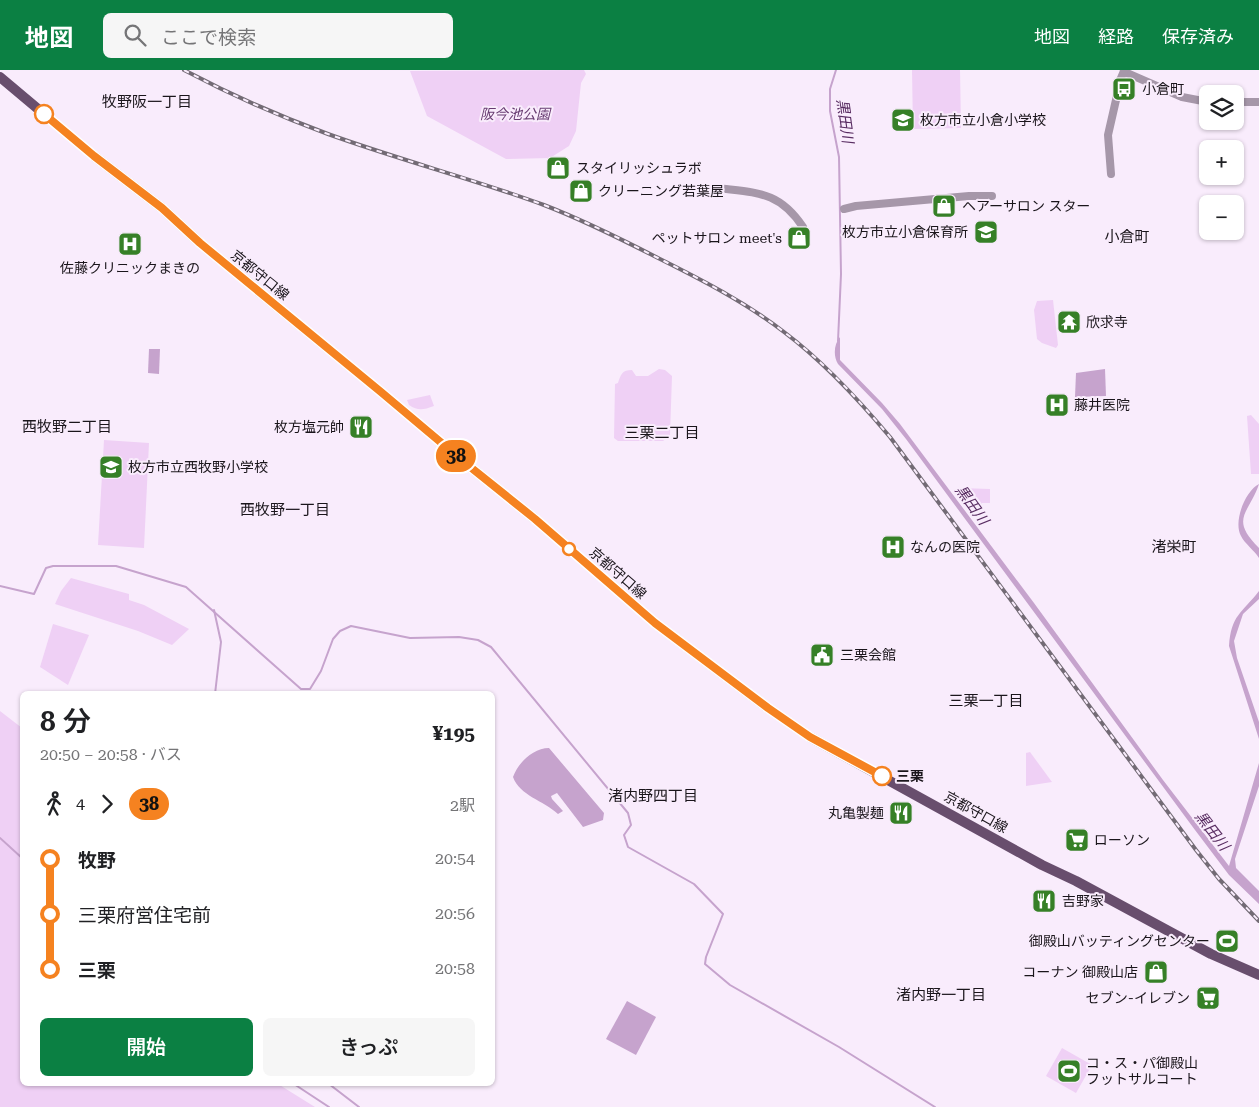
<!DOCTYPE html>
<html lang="ja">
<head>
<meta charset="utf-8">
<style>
  body { margin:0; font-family:"Roboto Serif","Noto Sans JP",serif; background:#f6f6f6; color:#202124; height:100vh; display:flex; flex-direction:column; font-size:19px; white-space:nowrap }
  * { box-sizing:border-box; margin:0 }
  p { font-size:16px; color:#757577 }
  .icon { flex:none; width:28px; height:28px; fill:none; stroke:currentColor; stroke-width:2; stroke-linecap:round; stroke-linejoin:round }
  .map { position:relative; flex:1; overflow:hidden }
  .panel { position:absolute; left:20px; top:621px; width:475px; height:395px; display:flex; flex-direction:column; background:#fff; border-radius:8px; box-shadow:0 1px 4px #0004 }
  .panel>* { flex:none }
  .badge { padding:0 10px; border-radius:16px; font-size:18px; line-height:32px }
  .controls { position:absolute; left:1199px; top:15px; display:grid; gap:10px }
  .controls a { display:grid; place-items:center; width:45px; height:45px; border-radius:8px; background:#fff; box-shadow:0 1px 4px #0004; font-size:25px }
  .map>.badge { position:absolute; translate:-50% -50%; box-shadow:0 0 0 2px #fff }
  .legs { display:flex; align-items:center; gap:8px; height:55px; padding:0 20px; font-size:16px }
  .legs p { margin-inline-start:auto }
  .overview { display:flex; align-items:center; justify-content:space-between; height:85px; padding:0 20px }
  h1 { font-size:28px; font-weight:600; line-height:38px }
  .primary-button { display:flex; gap:10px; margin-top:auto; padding:10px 20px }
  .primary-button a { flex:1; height:58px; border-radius:8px; background:#0b8043; color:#fff; font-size:20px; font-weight:600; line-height:58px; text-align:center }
  .primary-button a+a { background:#f6f6f6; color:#202124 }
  ul { padding:0 20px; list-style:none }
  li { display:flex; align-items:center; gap:18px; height:55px; font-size:19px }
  li i { display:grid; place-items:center; width:8px; height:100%; margin:0 6px; background:currentColor }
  li i::after { content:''; width:12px; height:12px; margin:-6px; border:4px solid; border-radius:50%; background:#fff }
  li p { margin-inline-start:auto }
  li:first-child i { background:linear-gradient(#0000 50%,currentColor 0) }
  li:last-child i { background:linear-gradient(currentColor 50%,#0000 0) }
  header { display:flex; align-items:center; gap:30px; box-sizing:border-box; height:70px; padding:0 25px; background:#0b8043; color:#fff }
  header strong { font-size:24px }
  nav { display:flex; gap:28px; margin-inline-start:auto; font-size:18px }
  .search { width:350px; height:45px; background:#f6f6f6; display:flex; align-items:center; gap:12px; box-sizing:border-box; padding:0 18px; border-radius:8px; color:#757577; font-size:19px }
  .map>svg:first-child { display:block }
</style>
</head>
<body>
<header>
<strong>地図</strong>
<div class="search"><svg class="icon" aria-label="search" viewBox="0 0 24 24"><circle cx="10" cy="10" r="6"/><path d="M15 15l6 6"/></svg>ここで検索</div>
<nav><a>地図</a><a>経路</a><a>保存済み</a></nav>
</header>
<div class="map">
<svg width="1259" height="1037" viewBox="0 0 1259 1037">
  <rect width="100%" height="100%" fill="#f9ecfc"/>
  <!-- green -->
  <g fill="#efd0f5">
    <polygon points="584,0 586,4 581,13 576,61 569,76 550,88 506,89 427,46 410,1"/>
    <polygon points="912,0 960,0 961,58 913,59"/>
    <polygon points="1053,230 1058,275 1056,278 1042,273 1037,269 1034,240 1037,231"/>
    <path d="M659 299 665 300 672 306 670 365 663 371H618L614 368 615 314 618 313C621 304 622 300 632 300L636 306H648Z"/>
    <path d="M430 325 434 336C423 340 418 341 409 335L407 330Z"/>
    <polygon points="1251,345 1259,354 1259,404 1251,404 1247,346"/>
    <polygon points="104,370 149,373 144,478 98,475"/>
    <polygon points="960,418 990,419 990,433 982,433 982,443 975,444 960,423"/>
    <polygon points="71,508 129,524 129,530 144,535 189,559 172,575 138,561 55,534 61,521"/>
    <polygon points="53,554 89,565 68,615 40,597"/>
    <polygon points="0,641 22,658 22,1014 278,1014 315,1037 0,1037"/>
    <polygon points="1030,682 1052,712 1026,716 1026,683"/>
    <polygon points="1062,978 1092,995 1076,1023 1046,1006"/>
  </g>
  <!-- water -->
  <g fill="#c6a3cd">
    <path d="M840 267V290L882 333 900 354 1034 533 1163 710 1229 796 1259 693V716L1235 789 1236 798 1259 821V834L1229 805 1195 760 906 369 882 339 838 294C833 286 834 274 840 267Z"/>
    <polygon points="149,279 160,279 159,304 148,303"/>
    <polygon points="1105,299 1106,326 1075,327 1076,303"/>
    <path d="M1259 414C1249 444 1229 448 1259 478V488C1254 480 1245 474 1241 466 1233 452 1245 421 1259 414Z"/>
    <path d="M1259 521V529L1243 544 1234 571 1237 588 1259 652V669L1229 576C1231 545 1242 543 1259 521Z"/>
    <path d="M549 678 604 743 603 750 583 757 557 723 551 726 552 729 563 741 558 744C543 730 520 726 513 707 518 693 533 678 549 678Z"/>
    <polygon points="627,931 656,947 636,985 606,969"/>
  </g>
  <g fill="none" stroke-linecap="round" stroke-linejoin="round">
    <!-- stream -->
    <g stroke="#c6a3cd" stroke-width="2">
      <polyline points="836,0 830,19 830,41 839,87 841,204 838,271"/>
      <polyline points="0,516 34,524 46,498 53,496 116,496 186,517 301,619 310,619 321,601 333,569 340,561 351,556 410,568 459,567 478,570 491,577 628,743 631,755 624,765 628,777 694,814 723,844 706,887 705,894 730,915 839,977 935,1037"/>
      <polyline points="214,540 221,572 215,624"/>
      <polyline points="0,768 22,788"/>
      <polyline points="294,1014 329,1037"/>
      <polyline points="329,1014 359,1037"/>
    </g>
    <!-- tertiary -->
    <g stroke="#a697a9" stroke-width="8">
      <polyline points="1124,0 1127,3 1182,27 1208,32"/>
      <polyline points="1235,32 1259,32"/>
      <polyline points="1111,104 1108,65 1121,8 1124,1"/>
      <path d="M717 118C757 123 779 121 803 157"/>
      <polyline points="844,139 856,136 969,126 992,126"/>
    </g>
    <!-- primary -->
    <polyline stroke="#684e6d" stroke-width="10" points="0,7 94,86 162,138 200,173 381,322 469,396 535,449 655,553 768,638 810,667 1042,795 1076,811 1211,884 1259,905"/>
    <!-- rail casing -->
    <g stroke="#736b75" stroke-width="4">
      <path id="rail" d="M184 0C231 25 279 46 328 64 400 90 473 109 544 135 583 150 621 169 658 188 702 210 745 232 784 262 824 292 858 329 890 367L1196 780 1219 809 1259 851"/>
    </g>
    <!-- rail -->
    <use href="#rail" stroke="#f9ecfc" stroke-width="2" stroke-dasharray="5.5" stroke-linecap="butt"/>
  </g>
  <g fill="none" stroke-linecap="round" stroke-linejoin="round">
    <!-- line-1 casing -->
    <g stroke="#fff" stroke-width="11">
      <polyline id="line-1" points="44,44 94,86 162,138 200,173 381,322 469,396 535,449 655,553 768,638 810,667 882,706"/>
    </g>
    <!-- line-1 -->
    <use href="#line-1" stroke="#f58220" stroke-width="8"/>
  </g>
  <!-- icons -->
  <defs>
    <g id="bus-square" transform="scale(1.25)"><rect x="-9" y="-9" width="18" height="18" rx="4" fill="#368027" stroke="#f9ecfc"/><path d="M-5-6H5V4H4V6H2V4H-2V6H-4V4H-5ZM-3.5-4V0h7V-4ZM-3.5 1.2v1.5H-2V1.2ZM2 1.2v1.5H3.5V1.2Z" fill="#fff"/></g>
    <g id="school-square" transform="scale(1.25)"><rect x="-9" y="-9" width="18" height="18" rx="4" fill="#368027" stroke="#f9ecfc"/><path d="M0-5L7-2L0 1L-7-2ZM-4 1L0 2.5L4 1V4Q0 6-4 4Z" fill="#fff"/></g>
    <g id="shop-square" transform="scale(1.25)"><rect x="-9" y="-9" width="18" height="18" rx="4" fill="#368027" stroke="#f9ecfc"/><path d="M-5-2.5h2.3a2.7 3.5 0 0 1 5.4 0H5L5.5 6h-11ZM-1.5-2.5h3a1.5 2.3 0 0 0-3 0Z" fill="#fff"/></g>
    <g id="hospital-square" transform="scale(1.25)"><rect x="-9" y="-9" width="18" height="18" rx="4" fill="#368027" stroke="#f9ecfc"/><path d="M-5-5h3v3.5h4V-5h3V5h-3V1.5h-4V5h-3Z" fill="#fff"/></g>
    <g id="temple-square" transform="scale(1.25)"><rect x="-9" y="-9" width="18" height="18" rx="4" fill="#368027" stroke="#f9ecfc"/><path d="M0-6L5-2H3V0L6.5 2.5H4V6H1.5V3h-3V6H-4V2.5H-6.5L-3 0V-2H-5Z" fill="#fff"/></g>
    <g id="restaurant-square" transform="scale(1.25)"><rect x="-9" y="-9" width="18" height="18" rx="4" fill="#368027" stroke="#f9ecfc"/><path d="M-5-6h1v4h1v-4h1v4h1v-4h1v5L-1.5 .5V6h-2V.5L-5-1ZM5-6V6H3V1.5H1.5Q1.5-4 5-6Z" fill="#fff"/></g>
    <g id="civic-square" transform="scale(1.25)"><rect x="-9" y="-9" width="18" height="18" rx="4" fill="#368027" stroke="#f9ecfc"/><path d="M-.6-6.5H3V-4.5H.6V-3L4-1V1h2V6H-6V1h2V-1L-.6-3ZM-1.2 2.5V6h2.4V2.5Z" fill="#fff"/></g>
    <g id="supermarket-square" transform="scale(1.25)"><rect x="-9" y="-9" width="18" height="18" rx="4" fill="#368027" stroke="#f9ecfc"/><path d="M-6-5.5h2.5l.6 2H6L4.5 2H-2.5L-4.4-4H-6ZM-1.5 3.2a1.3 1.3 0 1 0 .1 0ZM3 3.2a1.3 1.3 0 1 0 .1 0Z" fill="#fff"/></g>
    <g id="stadium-square" transform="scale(1.25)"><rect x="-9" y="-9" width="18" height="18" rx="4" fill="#368027" stroke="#f9ecfc"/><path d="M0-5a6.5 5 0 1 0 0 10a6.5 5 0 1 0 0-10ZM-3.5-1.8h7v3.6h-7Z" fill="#fff"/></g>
  </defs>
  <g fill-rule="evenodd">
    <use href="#bus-square" x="1124" y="19"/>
    <use href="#school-square" x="903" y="50"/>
    <use href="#shop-square" x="558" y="98"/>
    <use href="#shop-square" x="581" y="121"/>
    <use href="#shop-square" x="944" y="136"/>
    <use href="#school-square" x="986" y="162"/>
    <use href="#shop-square" x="799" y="168"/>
    <use href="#hospital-square" x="130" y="174"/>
    <use href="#temple-square" x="1069" y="252"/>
    <use href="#hospital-square" x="1057" y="335"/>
    <use href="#restaurant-square" x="361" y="357"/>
    <use href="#school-square" x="111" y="397"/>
    <use href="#hospital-square" x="893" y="477"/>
    <use href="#civic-square" x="822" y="585"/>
    <use href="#restaurant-square" x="901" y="743"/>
    <use href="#supermarket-square" x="1077" y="770"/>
    <use href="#restaurant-square" x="1044" y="831"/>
    <use href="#stadium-square" x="1227" y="871"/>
    <use href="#shop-square" x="1156" y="902"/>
    <use href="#supermarket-square" x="1208" y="928"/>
    <use href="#stadium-square" x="1069" y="1001"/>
  </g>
  <!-- markers -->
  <g fill="#fff" stroke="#f58220" stroke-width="2.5">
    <circle cx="44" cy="44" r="9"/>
    <circle cx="569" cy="479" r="6"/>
    <circle cx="882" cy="706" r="9"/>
  </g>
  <g text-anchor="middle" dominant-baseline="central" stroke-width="4" stroke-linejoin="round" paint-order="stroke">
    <!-- poi labels -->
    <g font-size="14" fill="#1a151b" stroke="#f9ecfc" text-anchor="start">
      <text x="1142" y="19">小倉町</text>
      <text x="920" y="50">枚方市立小倉小学校</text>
      <text x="576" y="98">スタイリッシュラボ</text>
      <text x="598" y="121">クリーニング若葉屋</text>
      <text x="962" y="136">ヘアーサロン スター</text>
      <text x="968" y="162" text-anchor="end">枚方市立小倉保育所</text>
      <text x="782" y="168" text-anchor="end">ペットサロン meet's</text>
      <text x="130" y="198" text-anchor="middle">佐藤クリニックまきの</text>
      <text x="1086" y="252">欣求寺</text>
      <text x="1074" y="335">藤井医院</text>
      <text x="344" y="357" text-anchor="end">枚方塩元帥</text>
      <text x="128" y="397">枚方市立西牧野小学校</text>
      <text x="910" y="477">なんの医院</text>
      <text x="840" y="585">三栗会館</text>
      <text x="884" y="743" text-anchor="end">丸亀製麺</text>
      <text x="1094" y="770">ローソン</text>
      <text x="1062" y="831">吉野家</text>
      <text x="1210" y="871" text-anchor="end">御殿山バッティングセンター</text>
      <text x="1138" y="902" text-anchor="end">コーナン 御殿山店</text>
      <text x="1190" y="928" text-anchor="end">セブン-イレブン</text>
      <text x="1086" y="993">コ・ス・パ御殿山<tspan x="1086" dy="16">フットサルコート</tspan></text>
    </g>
    <!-- park labels -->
    <g font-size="14" font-style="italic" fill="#673b71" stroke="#f9ecfc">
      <text x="515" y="44">阪今池公園</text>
    </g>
    <!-- street labels -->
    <g font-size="14" fill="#1a151b" stroke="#f9ecfc">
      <text transform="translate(260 205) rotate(39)">京都守口線</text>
      <text transform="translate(618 503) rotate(41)">京都守口線</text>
      <text transform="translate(976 742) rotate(29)">京都守口線</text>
    </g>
    <!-- stop labels -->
    <g font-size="14" font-weight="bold" fill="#1a151b" stroke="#f9ecfc" text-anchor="start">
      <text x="896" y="706">三栗</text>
    </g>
    <!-- neighbourhood labels -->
    <g font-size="15" fill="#1a151b" stroke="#f9ecfc">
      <text x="147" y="32">牧野阪一丁目</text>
      <text x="1127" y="167">小倉町</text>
      <text x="67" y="357">西牧野二丁目</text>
      <text x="662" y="363">三栗二丁目</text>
      <text x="285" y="440">西牧野一丁目</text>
      <text x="1174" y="477">渚栄町</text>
      <text x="986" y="631">三栗一丁目</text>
      <text x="653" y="726">渚内野四丁目</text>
      <text x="941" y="925">渚内野一丁目</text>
    </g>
    <!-- water labels -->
    <g font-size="15" font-style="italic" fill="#592d62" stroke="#f9ecfc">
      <text transform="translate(845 51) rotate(82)">黒田川</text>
      <text transform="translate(972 435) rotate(54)">黒田川</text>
      <text transform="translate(1212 761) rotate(52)">黒田川</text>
    </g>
  </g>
</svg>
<div class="controls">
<a><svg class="icon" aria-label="layers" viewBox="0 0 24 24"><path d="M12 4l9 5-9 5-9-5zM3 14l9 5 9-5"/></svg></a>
<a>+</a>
<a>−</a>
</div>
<b class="badge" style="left:456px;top:386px;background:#f58220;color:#111">38</b>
<section class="panel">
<div class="overview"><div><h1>8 分</h1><p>20:50 – 20:58 · バス</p></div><b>¥195</b></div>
<div class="legs"><svg class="icon" aria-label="walk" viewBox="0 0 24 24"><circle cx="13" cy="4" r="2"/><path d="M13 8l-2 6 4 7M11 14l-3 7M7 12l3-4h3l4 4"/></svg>4<svg class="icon" aria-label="forward" viewBox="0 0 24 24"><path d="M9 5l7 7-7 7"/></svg><b class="badge" style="background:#f58220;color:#111">38</b><p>2駅</p></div>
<ul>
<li><i style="color:#f58220"></i><b>牧野</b><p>20:54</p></li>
<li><i style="color:#f58220"></i><span>三栗府営住宅前</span><p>20:56</p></li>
<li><i style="color:#f58220"></i><b>三栗</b><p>20:58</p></li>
</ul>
<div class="primary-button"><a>開始</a><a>きっぷ</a></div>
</section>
</div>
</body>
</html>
